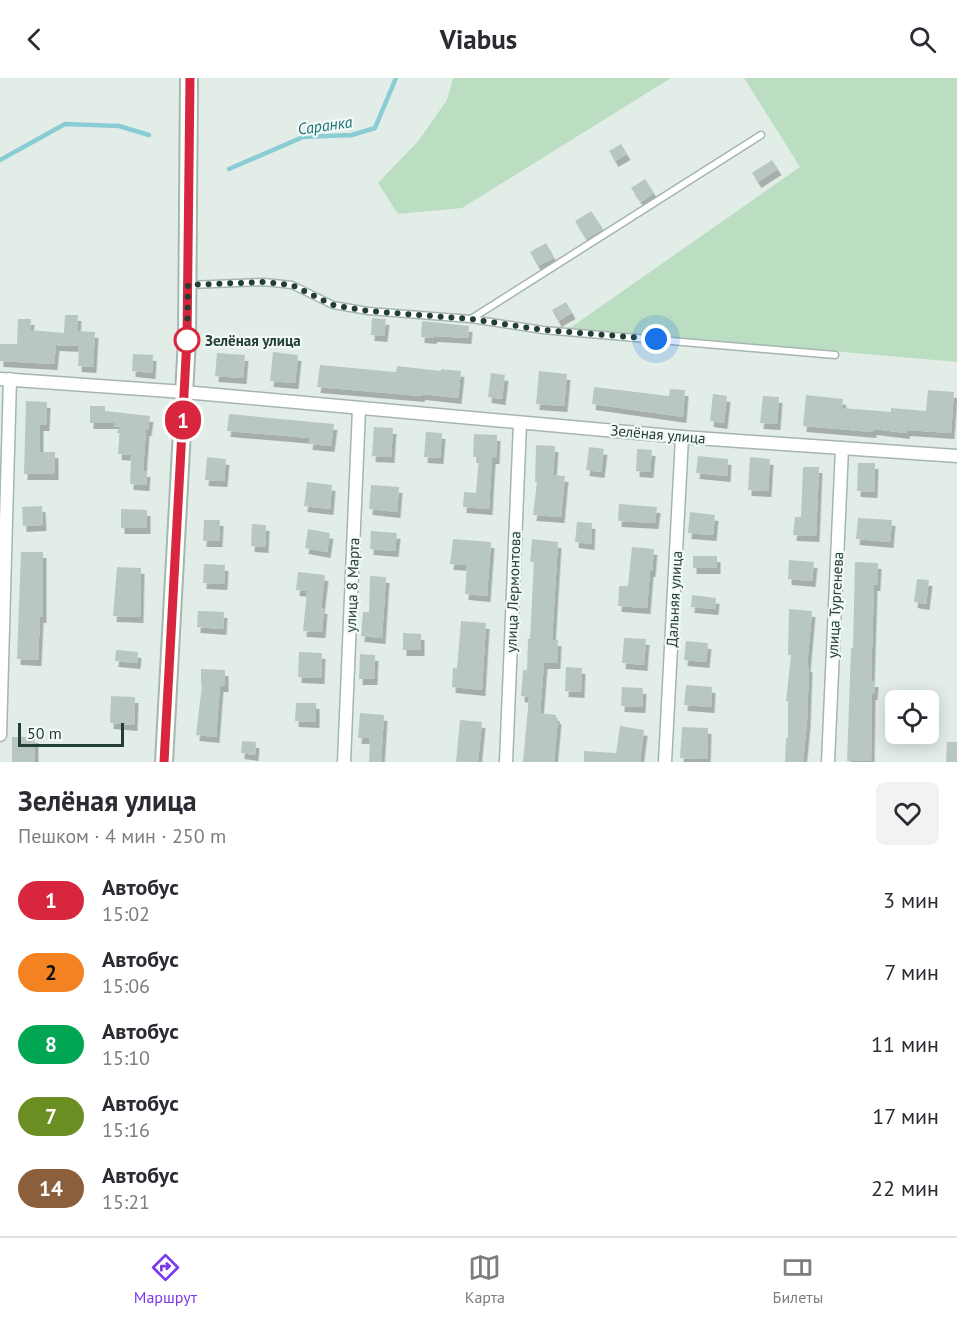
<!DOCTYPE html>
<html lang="ru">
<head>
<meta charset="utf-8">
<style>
  body { margin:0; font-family:"PT Sans",sans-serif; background:#f2f2f3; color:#2b2b33; height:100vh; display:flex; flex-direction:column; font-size:22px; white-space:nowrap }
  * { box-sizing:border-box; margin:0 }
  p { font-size:20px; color:#7c7c81 }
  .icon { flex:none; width:33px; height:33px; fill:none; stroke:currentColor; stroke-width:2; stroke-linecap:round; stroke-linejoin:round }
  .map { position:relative; height:684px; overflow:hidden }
  .drawer { display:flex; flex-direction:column; background:#fff; flex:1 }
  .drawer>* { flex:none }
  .badge { padding:0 12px; border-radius:20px; font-size:21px; line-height:39px }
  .fabs { position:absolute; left:885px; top:612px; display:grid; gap:12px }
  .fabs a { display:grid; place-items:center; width:54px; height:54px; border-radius:9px; background:#fff; box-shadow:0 3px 15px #0003; font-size:30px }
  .scale { position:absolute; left:18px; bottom:15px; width:106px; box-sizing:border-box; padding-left:6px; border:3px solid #223f35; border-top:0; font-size:16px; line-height:21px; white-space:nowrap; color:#223f35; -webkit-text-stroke:4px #f3f9f6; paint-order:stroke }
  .you { position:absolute; width:30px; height:30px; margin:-15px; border:4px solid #fff; border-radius:50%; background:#1a73e8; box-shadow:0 0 0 9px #1a73e833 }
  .map>.badge { position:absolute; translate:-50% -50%; box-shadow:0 0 0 3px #fff }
  .round { display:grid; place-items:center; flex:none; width:63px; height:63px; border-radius:9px; background:#f2f2f3 }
  .summary { display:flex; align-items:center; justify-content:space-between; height:102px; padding:0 18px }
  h1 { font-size:28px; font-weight:800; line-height:45px }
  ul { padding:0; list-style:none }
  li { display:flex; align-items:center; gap:18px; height:72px; padding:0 18px }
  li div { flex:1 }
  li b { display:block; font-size:22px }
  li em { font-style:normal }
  li .badge { min-width:66px; font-weight:700; text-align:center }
  header { display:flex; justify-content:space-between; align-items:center; height:78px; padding:0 18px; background:#fff; font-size:27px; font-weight:800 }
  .dock { display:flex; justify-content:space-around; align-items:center; height:84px; border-top:2px solid #e1e1e2; background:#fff; font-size:16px; color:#7c7c81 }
  .dock a { display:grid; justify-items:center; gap:3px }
  .dock .selected { color:#7c3aed }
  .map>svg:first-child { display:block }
</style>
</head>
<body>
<header><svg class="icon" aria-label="back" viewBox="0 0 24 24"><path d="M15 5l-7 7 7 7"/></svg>Viabus<svg class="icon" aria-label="search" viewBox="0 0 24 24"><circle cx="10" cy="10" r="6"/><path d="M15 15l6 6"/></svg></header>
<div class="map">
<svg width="957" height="684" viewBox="0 0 957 684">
  <defs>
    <filter id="shadow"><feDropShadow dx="3.5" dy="6" stdDeviation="0" flood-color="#0004"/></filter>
  </defs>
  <rect width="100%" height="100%" fill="#e3ede8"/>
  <!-- green -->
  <g fill="#bbdec2">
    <polygon points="453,0 671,0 462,130 398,136 378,105 419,62 447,22"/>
    <polygon points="744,0 957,0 957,284 570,250 800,89"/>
  </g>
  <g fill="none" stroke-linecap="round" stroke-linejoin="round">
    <!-- stream -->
    <g stroke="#8accd3" stroke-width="4.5">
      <polyline points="0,82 65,46 119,48 149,57"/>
      <polyline points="229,91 303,59 352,57 375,50 396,0"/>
    </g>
  </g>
  <!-- building -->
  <g fill="#b8c8c0" filter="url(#shadow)">
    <polygon points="621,66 627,76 615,83 609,73"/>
    <polygon points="772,82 778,91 758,104 752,95"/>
    <polygon points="645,101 654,115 641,124 631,110"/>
    <polygon points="591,133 603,151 586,161 575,143"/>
    <polygon points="546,165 554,180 538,188 530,174"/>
    <polygon points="566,224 572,235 558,243 552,232"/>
    <polygon points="65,237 78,237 77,253 95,254 93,289 78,288 79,268 56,267 54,286 0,283 0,266 17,266 18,241 31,241 30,252 64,255"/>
    <polygon points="372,240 386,241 384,258 371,257"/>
    <polygon points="422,243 469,248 468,260 434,258 433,260 421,259"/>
    <polygon points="273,274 298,277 295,305 270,303"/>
    <polygon points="217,275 245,277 243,300 215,298"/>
    <polygon points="133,276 153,277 152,295 132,293"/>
    <polygon points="320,287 396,294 397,288 441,293 441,291 461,293 458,320 422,316 421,318 317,309"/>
    <polygon points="539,293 567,296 564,328 536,326"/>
    <polygon points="491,295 505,297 502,321 488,319"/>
    <polygon points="594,309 669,318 670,311 685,312 683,339 592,326"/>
    <polygon points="928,312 954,314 951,355 907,352 906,355 873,351 873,354 803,348 806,317 843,321 842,330 891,334 891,330 926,333"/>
    <polygon points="713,316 727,318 724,345 710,343"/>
    <polygon points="763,318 779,319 777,346 760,345"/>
    <polygon points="26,323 47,324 46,347 40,347 40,374 55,374 55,396 24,396"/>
    <polygon points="90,328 105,328 105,333 150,338 148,352 146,352 143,393 147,393 146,407 130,406 131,377 118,376 120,349 114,349 115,345 90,345"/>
    <polygon points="229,336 334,346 331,368 309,366 310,360 227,353"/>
    <polygon points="374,349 393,350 391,379 372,378"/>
    <polygon points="426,354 442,355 440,380 424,379"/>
    <polygon points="474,356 497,357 496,380 492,380 489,431 463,429 464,414 476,415 479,379 473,379"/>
    <polygon points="536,367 555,368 553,397 565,398 561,439 533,437 537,404 535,404"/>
    <polygon points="589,369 604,371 601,394 586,392"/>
    <polygon points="637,371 652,372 650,394 636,393"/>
    <polygon points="698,378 728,381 727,398 696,395"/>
    <polygon points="207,379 226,381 224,403 205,402"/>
    <polygon points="750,379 770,381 768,413 748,412"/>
    <polygon points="858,385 875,385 874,414 857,413"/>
    <polygon points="803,389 819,389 816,458 793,457 795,439 801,439"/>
    <polygon points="307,404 332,407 330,431 304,428"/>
    <polygon points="371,407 399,409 397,434 369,431"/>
    <polygon points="619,426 657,429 655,445 618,443"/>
    <polygon points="42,428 43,447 23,448 22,429"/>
    <polygon points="121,431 147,432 147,450 121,450"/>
    <polygon points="690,434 715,437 713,457 688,455"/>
    <polygon points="858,440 892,442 890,464 856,461"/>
    <polygon points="204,442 220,442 219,463 203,463"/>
    <polygon points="577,444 592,445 591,466 575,464"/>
    <polygon points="252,446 266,447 265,469 251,468"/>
    <polygon points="308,451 330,455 327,474 305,470"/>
    <polygon points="371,453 397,455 395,473 370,471"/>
    <polygon points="453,461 491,464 487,518 465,516 467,487 450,486"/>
    <polygon points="532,461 558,464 552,562 558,562 557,585 544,585 540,635 556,637 556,640 558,640 554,684 523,684 529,619 521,618 523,592 527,592 528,561 530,561 534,484 530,484"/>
    <polygon points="632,469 654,471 652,493 650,493 647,530 618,528 619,508 628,508"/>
    <polygon points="21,474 43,474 43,539 40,539 38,582 17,581"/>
    <rect x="693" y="478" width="24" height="12"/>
    <polygon points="789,482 814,484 812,503 788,501"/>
    <polygon points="855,484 878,485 877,507 874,507 871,603 875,603 874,616 872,616 871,683 847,683 851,570 853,570"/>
    <polygon points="204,486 225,487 224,506 203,505"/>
    <polygon points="117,489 141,490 140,539 113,538"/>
    <polygon points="298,494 325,497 321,530 324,530 322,554 303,553 307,513 296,512"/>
    <polygon points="370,498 386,499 382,560 361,558 363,534 369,534"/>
    <polygon points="917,501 929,502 926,526 914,524"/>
    <polygon points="692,517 716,520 715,531 691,529"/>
    <polygon points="789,531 812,533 807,588 809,588 807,644 803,684 785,684 786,660 788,660 788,623 786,623 791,577 788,577"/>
    <polygon points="198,533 224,534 223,551 197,549"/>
    <polygon points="461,543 486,545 482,612 452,609 453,590 457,590"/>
    <polygon points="403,555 421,556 421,572 403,572"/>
    <polygon points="624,560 646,561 644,587 622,585"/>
    <polygon points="686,563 708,565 706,584 684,582"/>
    <polygon points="116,572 138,574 137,585 115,583"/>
    <polygon points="299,574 322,575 321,600 298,599"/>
    <polygon points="360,576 375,577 374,601 359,601"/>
    <polygon points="566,589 582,590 581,614 565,613"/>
    <polygon points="201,591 225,592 225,608 220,608 216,659 196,657 202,607 201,607"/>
    <polygon points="686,607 712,609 711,629 684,627"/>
    <polygon points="622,609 643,610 642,629 621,628"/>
    <polygon points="111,618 135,619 134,647 110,645"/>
    <polygon points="296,625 316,625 316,644 295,643"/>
    <polygon points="360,635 384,637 381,684 369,684 370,660 358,660"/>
    <polygon points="460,642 482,644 478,684 456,684"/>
    <polygon points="620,648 644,652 640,684 584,684 584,673 616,675"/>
    <polygon points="682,649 708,650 707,681 680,680"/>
    <rect x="12" y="659" width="23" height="25"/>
    <polygon points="242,663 256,664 255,677 241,675"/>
    <polygon points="947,664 957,664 957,684 946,684"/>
  </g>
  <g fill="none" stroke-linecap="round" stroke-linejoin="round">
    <!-- lane casing -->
    <g stroke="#a5b5af" stroke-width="9">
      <g id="lane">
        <polyline points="189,207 264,204 292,207 333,227 368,233 471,241 543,252 835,277"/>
        <polyline points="471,241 761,57"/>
      </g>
    </g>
    <!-- street casing -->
    <g stroke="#a5b5af" stroke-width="15">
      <g id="street">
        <polyline points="0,301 184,314 682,359 957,378"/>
        <polyline points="0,657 10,301"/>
        <polyline points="344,684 359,331"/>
        <polyline points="506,684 520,345"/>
        <polyline points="665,684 682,359"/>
        <polyline points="828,684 842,370"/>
      </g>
    </g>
    <!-- secondary casing -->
    <g stroke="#a1b9af" stroke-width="20">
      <polyline id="secondary" points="164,684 187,261 189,0"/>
    </g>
    <!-- lane -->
    <use href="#lane" stroke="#fff" stroke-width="6"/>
    <!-- street -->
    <use href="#street" stroke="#fff" stroke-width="12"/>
    <!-- secondary -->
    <use href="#secondary" stroke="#fff" stroke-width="16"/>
  </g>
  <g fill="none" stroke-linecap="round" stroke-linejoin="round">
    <!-- line casing -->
    <g stroke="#fff" stroke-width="14">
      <polyline id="line" points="164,684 187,261 190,0"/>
    </g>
    <!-- line -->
    <use href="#line" stroke="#d7263d" stroke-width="9"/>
    <!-- walk -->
    <polyline stroke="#223f35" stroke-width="6" stroke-dasharray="0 10.8" points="187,262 188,207 264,204 292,207 333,227 368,233 471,241 543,252 656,261"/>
  </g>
  <!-- markers -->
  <circle fill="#fff" stroke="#d7263d" stroke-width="3" cx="187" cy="262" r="12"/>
  <g text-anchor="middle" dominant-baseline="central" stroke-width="4.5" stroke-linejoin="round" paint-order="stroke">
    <!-- stop labels -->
    <g font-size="15" font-weight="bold" fill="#223f35" stroke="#f3f9f6" text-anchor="start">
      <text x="205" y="262">Зелёная улица</text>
    </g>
    <!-- street labels -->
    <g font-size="15" fill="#223f35" stroke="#f3f9f6">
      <text transform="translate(658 356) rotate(5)">Зелёная улица</text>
      <text transform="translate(352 507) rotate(-88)">улица 8 Марта</text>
      <text transform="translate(513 514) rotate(-88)">улица Лермонтова</text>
      <text transform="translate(674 521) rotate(-87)">Дальняя улица</text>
      <text transform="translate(835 527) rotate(-87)">улица Тургенева</text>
    </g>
    <!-- water labels -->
    <g font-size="16" font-style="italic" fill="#1b727c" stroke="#f3f9f6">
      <text transform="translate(325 47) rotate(-8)">Саранка</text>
    </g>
  </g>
</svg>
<div class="fabs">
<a><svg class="icon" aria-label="locate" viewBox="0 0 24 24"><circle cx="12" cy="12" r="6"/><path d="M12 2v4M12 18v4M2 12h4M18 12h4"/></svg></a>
</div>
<div class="scale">50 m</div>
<div class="you" style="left:656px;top:261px"></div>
<b class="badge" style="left:183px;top:342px;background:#d7263d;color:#fff">1</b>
</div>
<section class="drawer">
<div class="summary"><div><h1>Зелёная улица</h1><p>Пешком · 4 мин · 250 m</p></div><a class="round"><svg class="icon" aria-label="heart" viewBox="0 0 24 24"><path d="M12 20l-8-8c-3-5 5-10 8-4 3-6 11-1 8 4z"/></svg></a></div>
<ul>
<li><span class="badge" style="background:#d7263d;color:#fff">1</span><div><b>Автобус</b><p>15:02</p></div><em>3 мин</em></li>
<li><span class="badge" style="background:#f58220;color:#111">2</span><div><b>Автобус</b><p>15:06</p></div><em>7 мин</em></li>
<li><span class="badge" style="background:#00a651;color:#fff">8</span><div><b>Автобус</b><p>15:10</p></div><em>11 мин</em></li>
<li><span class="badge" style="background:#6b8e23;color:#fff">7</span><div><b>Автобус</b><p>15:16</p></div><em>17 мин</em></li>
<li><span class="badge" style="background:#8b5e3c;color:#fff">14</span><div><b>Автобус</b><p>15:21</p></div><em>22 мин</em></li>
</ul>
</section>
<nav class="dock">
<a class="selected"><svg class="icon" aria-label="directions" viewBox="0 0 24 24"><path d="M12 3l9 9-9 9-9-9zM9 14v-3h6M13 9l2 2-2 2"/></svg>Маршрут</a>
<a><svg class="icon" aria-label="map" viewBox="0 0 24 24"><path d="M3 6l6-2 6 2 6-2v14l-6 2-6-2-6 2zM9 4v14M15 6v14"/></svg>Карта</a>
<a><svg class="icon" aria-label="tickets" viewBox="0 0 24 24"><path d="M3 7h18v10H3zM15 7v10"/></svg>Билеты</a>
</nav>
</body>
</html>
